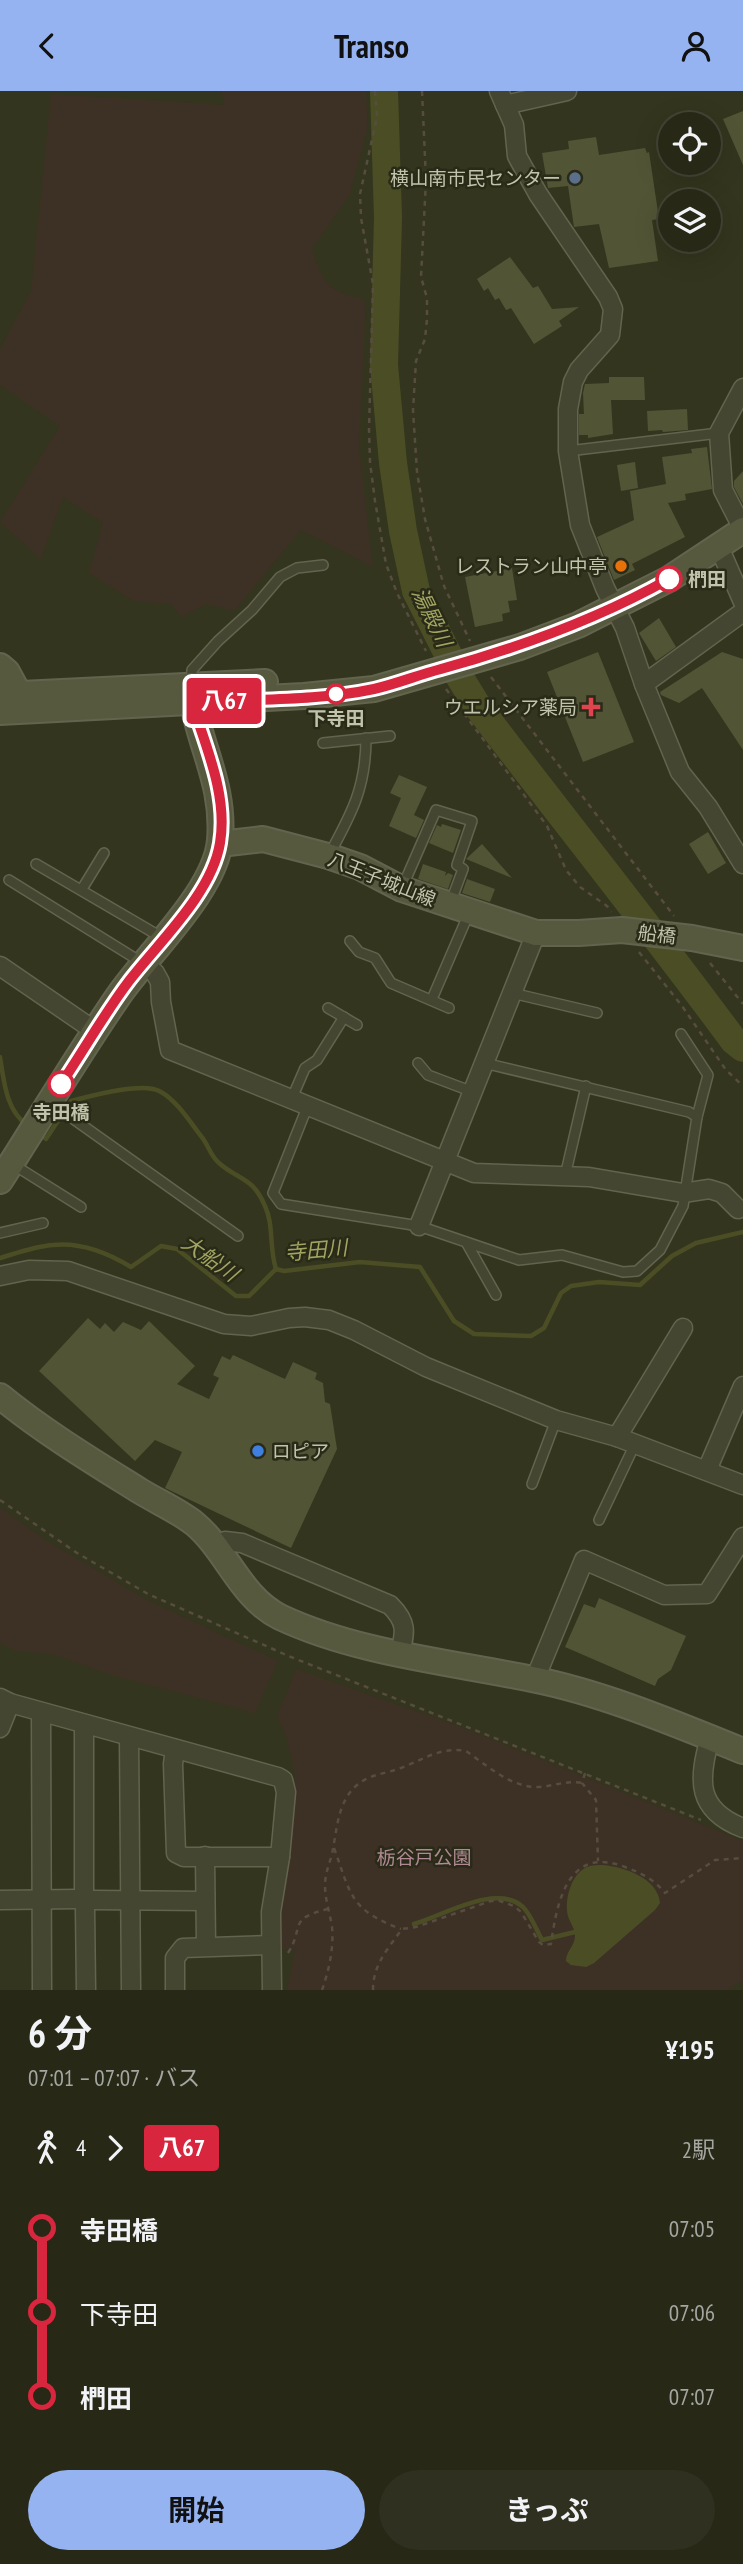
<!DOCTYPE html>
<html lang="ja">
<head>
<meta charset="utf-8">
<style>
  body { margin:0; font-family:"PT Sans Narrow","Noto Sans JP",sans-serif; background:#2f301f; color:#f1f3f6; height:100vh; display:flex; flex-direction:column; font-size:26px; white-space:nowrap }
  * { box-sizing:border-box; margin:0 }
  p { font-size:23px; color:#a4a6a1 }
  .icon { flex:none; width:38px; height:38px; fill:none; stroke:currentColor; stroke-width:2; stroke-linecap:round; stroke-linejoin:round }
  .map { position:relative; height:1899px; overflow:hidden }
  .details { display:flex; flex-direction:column; background:#272816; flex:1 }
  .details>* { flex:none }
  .badge { padding:0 14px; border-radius:5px; font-size:24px; line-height:46px }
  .controls { position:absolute; left:658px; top:21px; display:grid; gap:14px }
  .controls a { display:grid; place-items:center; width:63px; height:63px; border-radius:50%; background:#272816; box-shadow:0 7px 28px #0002,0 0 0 2px #434435; font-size:35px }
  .map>.badge { position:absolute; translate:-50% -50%; box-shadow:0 0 0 4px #fff }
  .legs { display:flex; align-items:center; gap:10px; height:77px; padding:0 28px; font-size:23px }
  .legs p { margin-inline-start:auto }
  .headline { display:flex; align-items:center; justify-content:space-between; height:119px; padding:0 28px }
  h1 { font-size:38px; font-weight:700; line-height:52px }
  .cta { display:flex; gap:14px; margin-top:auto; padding:14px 28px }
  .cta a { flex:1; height:80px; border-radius:42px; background:#95b2f1; color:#111; font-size:28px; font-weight:700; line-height:80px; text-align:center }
  .cta a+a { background:#2f301f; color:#f1f3f6 }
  ul { padding:0 28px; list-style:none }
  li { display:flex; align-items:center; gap:24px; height:84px; font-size:26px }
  li i { display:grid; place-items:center; width:10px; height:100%; margin:0 9px; background:currentColor }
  li i::after { content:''; width:18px; height:18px; margin:-9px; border:5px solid; border-radius:50%; background:#272816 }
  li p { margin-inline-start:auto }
  li:first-child i { background:linear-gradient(#0000 50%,currentColor 0) }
  li:last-child i { background:linear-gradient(currentColor 50%,#0000 0) }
  header { display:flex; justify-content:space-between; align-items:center; height:91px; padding:0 28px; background:#95b2f1; color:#111; font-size:32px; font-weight:700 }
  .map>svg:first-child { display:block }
</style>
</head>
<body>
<header><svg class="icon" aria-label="back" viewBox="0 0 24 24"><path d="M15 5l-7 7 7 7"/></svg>Transo<svg class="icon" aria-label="person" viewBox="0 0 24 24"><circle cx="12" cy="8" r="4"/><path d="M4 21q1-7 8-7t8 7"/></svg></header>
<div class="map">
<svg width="743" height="1899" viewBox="0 0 743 1899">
  <rect width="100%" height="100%" fill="#34351e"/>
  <!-- green -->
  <g fill="#3d3025">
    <path d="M221 0H366L368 35 350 103 312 158C325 196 327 199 366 209L359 357 373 476 301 439 234 520 206 513 181 526 171 513 133 510 89 482 103 432 63 406 41 468 0 431 60 335 0 294V258L31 200 51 3 225 14Z"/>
    <polygon points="0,1417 47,1450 145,1508 278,1570 255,1622 111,1584 52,1563 16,1560 0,1552"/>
    <polygon points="296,1578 458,1635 743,1750 743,1890 726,1899 287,1899 295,1859 279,1858 279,1823 291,1757 295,1683 286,1645 277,1626"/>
  </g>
  <!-- water -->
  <path fill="#4b4e25" d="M603 1774C624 1776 658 1787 660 1812L655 1819 594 1872 586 1876 571 1874 566 1870C566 1860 575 1855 575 1845 575 1837 570 1832 568 1825 564 1809 571 1783 587 1776 592 1774 598 1774 603 1774Z"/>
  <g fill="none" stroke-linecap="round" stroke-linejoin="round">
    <!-- stream -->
    <g stroke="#4b4e25" stroke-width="4.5">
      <path d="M0 966C4 991 6 1019 27 1034"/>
      <path d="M40 1044 46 1048 71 1010C91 1005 144 990 161 1001 177 1010 190 1031 201 1045 208 1053 211 1066 219 1072 238 1089 253 1086 265 1115 274 1134 269 1157 276 1178L284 1180 360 1171 420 1176 454 1230 474 1243 531 1245 544 1237 561 1202 571 1195 599 1191 640 1194 672 1165 696 1152 743 1141"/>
      <path d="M0 1167C17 1162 36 1155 53 1154 80 1151 108 1162 131 1176L161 1155 177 1158 236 1205H249L276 1178"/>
      <path d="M414 1833C444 1824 497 1792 523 1816 531 1824 536 1838 542 1849L575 1841"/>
    </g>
    <!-- river -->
    <path stroke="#4b4e25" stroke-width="28" d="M384 0 388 127 384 274 393 372 403 440 416 500 459 585 478 616C563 728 651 837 734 950L743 957"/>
  </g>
  <!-- building -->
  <g fill="#525436">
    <polygon points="743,20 743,74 723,28"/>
    <polygon points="596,46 599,64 645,57 647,62 649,61 659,128 652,129 658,170 609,177 599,133 574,136 568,95 548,97 542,62 569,58 568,50"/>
    <polygon points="510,166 533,197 538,195 552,218 579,216 559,230 562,235 534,253 511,217 506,219 499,207 495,209 488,197 484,200 477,188"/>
    <polygon points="609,286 644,286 645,309 611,309 613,343 588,347 588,344 579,344 579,323 584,323 583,302 585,293 609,292"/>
    <polygon points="687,318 688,339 663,341 662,339 648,340 647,320"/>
    <polygon points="707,356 712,398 685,403 686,409 668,412 685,446 632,473 635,479 614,489 597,446 634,429 630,400 666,393 662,366 692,362 691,358"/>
    <polygon points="635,371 638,397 621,400 617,374"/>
    <polygon points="743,380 743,413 734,396 734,390"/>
    <polygon points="512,477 517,509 508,510 510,521 502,523 503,530 475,536 465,486"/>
    <polygon points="659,527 676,556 656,570 639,542"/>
    <polygon points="598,561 634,651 583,671 547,581"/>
    <polygon points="722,561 743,568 743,659 702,597 679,612 661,604 660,601"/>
    <polygon points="399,684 427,696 414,724 424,729 416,747 389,735 401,707 390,702"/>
    <polygon points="442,733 461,739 453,762 429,752 437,734 441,736"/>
    <polygon points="708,741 726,772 708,783 689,753"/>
    <polygon points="482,753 512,787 466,768"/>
    <polygon points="423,773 446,781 445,785 448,782 453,784 448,798 418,788"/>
    <polygon points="467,788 495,798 490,811 462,802"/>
    <polygon points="88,1227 100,1238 105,1232 114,1241 123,1231 141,1239 149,1230 195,1275 177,1293 209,1308 219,1287 213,1284 222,1265 230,1269 233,1264 285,1288 293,1271 317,1282 315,1288 323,1292 325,1311 330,1313 337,1358 291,1457 165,1397 182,1361 155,1349 135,1370 39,1280"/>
    <polygon points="599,1507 686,1545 671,1579 658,1588 655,1595 565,1556 584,1513 595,1517"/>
  </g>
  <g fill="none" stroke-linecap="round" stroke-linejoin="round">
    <!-- lane casing -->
    <g stroke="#62644e" stroke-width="12">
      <g id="lane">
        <polyline points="568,360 719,342"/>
        <polyline points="191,593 192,579 218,550 252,519 280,486 297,477 323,474"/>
        <polyline points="323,652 390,645"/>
        <path d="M329 764C352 722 366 696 366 647"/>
        <polyline points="36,773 161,846"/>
        <polyline points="9,789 141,871"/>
        <polyline points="402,797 436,719 472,730 457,774 463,778 450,813"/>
        <polyline points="82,798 104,762"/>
        <polyline points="350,850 359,861 375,867 391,892 449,917"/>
        <polyline points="512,902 597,922"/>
        <polyline points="432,908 469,822"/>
        <polyline points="328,917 357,934"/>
        <polyline points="681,943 708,984 697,1026"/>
        <polyline points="418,972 428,984 473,1001"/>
        <polyline points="292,1007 305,977 317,969 344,926"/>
        <polyline points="51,1012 238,1145"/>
        <polyline points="308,1014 273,1102 281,1113 419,1135 519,1169 562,1164 623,1181 637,1180 660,1159 683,1115 697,1026 689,1021 484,972"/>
        <polyline points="14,1074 81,1116"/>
        <polyline points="565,1085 586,995"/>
        <polyline points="0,1142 43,1132"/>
        <polyline points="466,1151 496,1204"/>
        <polyline points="532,1393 556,1329"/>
        <polyline points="599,1429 635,1353"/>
      </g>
    </g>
    <!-- street casing -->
    <g stroke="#62644e" stroke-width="21">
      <g id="street">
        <polyline points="499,0 514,34 517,65 538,103 608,206 613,218 610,244 579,279 573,291 568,318 568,360 580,434 605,497 625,537 644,593 680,681 708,716 743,773"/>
        <polyline points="505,14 567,0"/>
        <polyline points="743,297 719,342 723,399 743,438"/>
        <polyline points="719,456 743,511"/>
        <polyline points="644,593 743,521"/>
        <polyline points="143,872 155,882 160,891 161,911 170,959 474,1082 589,1086 683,1102 709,1098 722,1102 738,1118"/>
        <polyline points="0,875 95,940"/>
        <polyline points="419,1135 536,842"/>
        <polyline points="0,1185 29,1179 68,1180 224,1233 251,1235 289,1227 305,1226 329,1229 354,1239 426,1276 556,1329 617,1346 743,1394"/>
        <polyline points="617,1346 683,1237"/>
        <polyline points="707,1379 743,1295"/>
        <path d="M217 1456 225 1450 242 1452 390 1514C408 1532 405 1541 400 1563"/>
        <polyline points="535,1588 584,1469 664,1504 707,1503 743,1446"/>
        <polyline points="0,1607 10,1612 278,1686 283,1689 286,1701 280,1766 271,1821 272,1899"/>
        <polyline points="41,1621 42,1899"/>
        <polyline points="84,1633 84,1801"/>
        <polyline points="0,1637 10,1612"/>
        <polyline points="129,1646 131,1899"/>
        <path d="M710 1647C698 1689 696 1719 743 1737"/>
        <polyline points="175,1658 173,1673 176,1762 184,1766 280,1766"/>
        <polyline points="205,1765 206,1855"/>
        <polyline points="0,1809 78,1808"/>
        <polyline points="93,1809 205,1810"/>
        <polyline points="85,1817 86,1899"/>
        <polyline points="175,1899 175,1867 183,1857 271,1854"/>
      </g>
    </g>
    <!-- secondary casing -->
    <g stroke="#62644e" stroke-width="28">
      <g id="secondary">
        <polyline points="0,575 7,581 26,616"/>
        <polyline points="0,604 265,591"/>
        <polyline points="0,621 304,605 374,598 520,556 578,534 669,488 743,439"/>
        <polyline points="220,753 263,748 328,765 360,776 402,798 536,842 579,842 622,839 692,847 743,857"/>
        <path d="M0 1090C39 1029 76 967 117 907 146 864 216 800 220 749 225 688 195 650 191 594"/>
        <path d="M0 1305C44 1341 92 1370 140 1400 158 1411 179 1420 195 1433 227 1460 241 1507 280 1526 356 1562 450 1571 532 1588 603 1602 676 1633 743 1660"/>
      </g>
    </g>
    <!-- path -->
    <g stroke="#564d3f" stroke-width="2.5" stroke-dasharray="5 5" stroke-linecap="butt">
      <polyline points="375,0 377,26 360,103 361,127 373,193 369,338 370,371 375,410 386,473 397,502 426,560"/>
      <polyline points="422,0 426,89 421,186 427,207 427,228 425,248 416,270 413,319 417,381 425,428 444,495 470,550"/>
      <polyline points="491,586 674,825"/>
      <polyline points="446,598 547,735 566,779 580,796 607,815 611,821"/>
      <polyline points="639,861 682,915 726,979 743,995"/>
      <polyline points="710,872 743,913"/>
      <polyline points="0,1409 77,1462 148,1503 291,1566 701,1729"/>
      <polyline points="585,1682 582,1692 596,1709 598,1770"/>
      <path d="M334 1757C351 1804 350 1819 401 1838"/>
      <path d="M288 1862C305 1835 287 1828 328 1818"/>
      <path d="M322 1899C329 1879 334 1857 332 1836 330 1822 325 1809 325 1794 325 1783 329 1774 332 1763 337 1740 337 1711 357 1694 370 1683 385 1683 401 1677 422 1669 442 1655 466 1660 488 1675 511 1697 539 1696 554 1695 567 1689 582 1692"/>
      <path d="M373 1899C373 1873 388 1858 402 1838L416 1836 491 1810H500L514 1815 521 1821 539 1851 543 1854 551 1853C557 1810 568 1754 625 1776 641 1782 654 1788 665 1802L715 1769 743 1767"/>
    </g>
    <!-- lane -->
    <use href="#lane" stroke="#454631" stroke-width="9"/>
    <!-- street -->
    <use href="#street" stroke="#454631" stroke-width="18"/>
    <!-- secondary -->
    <use href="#secondary" stroke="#57593f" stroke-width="24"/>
  </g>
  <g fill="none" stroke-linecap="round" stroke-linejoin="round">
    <!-- line-1 casing -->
    <g stroke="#fff" stroke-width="16">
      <path id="line-1" d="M61 993C84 959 104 923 129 890 159 851 212 802 220 752 228 705 206 656 192 612 250 608 318 610 374 598 396 593 418 584 441 578 521 556 596 529 669 488"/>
    </g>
    <!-- line-1 -->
    <use href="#line-1" stroke="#d7263d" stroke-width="10"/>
  </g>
  <!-- markers -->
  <circle fill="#5c6f8a" stroke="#292a17" stroke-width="2.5" cx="575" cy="87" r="7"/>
  <circle fill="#e8710a" stroke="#292a17" stroke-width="2.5" cx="621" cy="475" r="7"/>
  <g fill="#fff" stroke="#d7263d" stroke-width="3.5">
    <circle cx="669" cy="488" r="12"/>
    <circle cx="336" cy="603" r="9"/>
    <circle cx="61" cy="993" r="12"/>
  </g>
  <path fill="#e0444e" stroke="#292a17" stroke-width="2.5" d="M587.5 605.5h7v7h7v7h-7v7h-7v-7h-7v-7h7z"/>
  <circle fill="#3f7fe0" stroke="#292a17" stroke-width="2.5" cx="258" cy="1360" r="7"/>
  <g text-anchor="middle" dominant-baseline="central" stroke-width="5" stroke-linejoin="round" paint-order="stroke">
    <!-- poi labels -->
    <g font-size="19" fill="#c1c4aa" stroke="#292a17" text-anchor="end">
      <text x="561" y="87">横山南市民センター</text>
      <text x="607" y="475">レストラン山中亭</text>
      <text x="577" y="616">ウエルシア薬局</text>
      <text x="272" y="1360" text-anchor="start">ロピア</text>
    </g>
    <!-- stop labels -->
    <g font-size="19" font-weight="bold" fill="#c1c4aa" stroke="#292a17">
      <text x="688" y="488" text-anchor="start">椚田</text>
      <text x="336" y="627">下寺田</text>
      <text x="61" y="1021">寺田橋</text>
    </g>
    <!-- street labels -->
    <g font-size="19" fill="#c1c4aa" stroke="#292a17">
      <text transform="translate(382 788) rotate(22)">八王子城山線</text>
      <text transform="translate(657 843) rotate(7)">船橋</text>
    </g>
    <!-- park labels -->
    <g font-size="19" fill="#af8994" stroke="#292a17">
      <text x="424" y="1766">栃谷戸公園</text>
    </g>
    <!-- water labels -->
    <g font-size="21" font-style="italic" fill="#a1a561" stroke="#292a17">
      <text transform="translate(432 526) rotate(64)">湯殿川</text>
      <text transform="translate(316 1159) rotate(-5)">寺田川</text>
      <text transform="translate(210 1167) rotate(35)">大船川</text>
    </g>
  </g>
</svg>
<div class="controls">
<a><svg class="icon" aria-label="locate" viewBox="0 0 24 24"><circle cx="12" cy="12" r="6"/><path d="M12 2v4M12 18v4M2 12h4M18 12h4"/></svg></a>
<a><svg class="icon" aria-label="layers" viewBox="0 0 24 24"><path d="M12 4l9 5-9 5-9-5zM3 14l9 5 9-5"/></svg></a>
</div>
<b class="badge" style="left:224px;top:610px;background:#d7263d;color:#fff">八67</b>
</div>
<section class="details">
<div class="headline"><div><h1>6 分</h1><p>07:01 – 07:07 · バス</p></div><b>¥195</b></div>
<div class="legs"><svg class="icon" aria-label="walk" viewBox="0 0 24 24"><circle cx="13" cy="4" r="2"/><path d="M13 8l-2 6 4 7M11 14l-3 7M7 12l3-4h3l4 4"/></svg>4<svg class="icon" aria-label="forward" viewBox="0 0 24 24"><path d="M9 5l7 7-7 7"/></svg><b class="badge" style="background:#d7263d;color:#fff">八67</b><p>2駅</p></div>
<ul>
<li><i style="color:#d7263d"></i><b>寺田橋</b><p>07:05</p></li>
<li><i style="color:#d7263d"></i><span>下寺田</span><p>07:06</p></li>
<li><i style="color:#d7263d"></i><b>椚田</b><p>07:07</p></li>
</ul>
<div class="cta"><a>開始</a><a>きっぷ</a></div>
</section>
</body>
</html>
